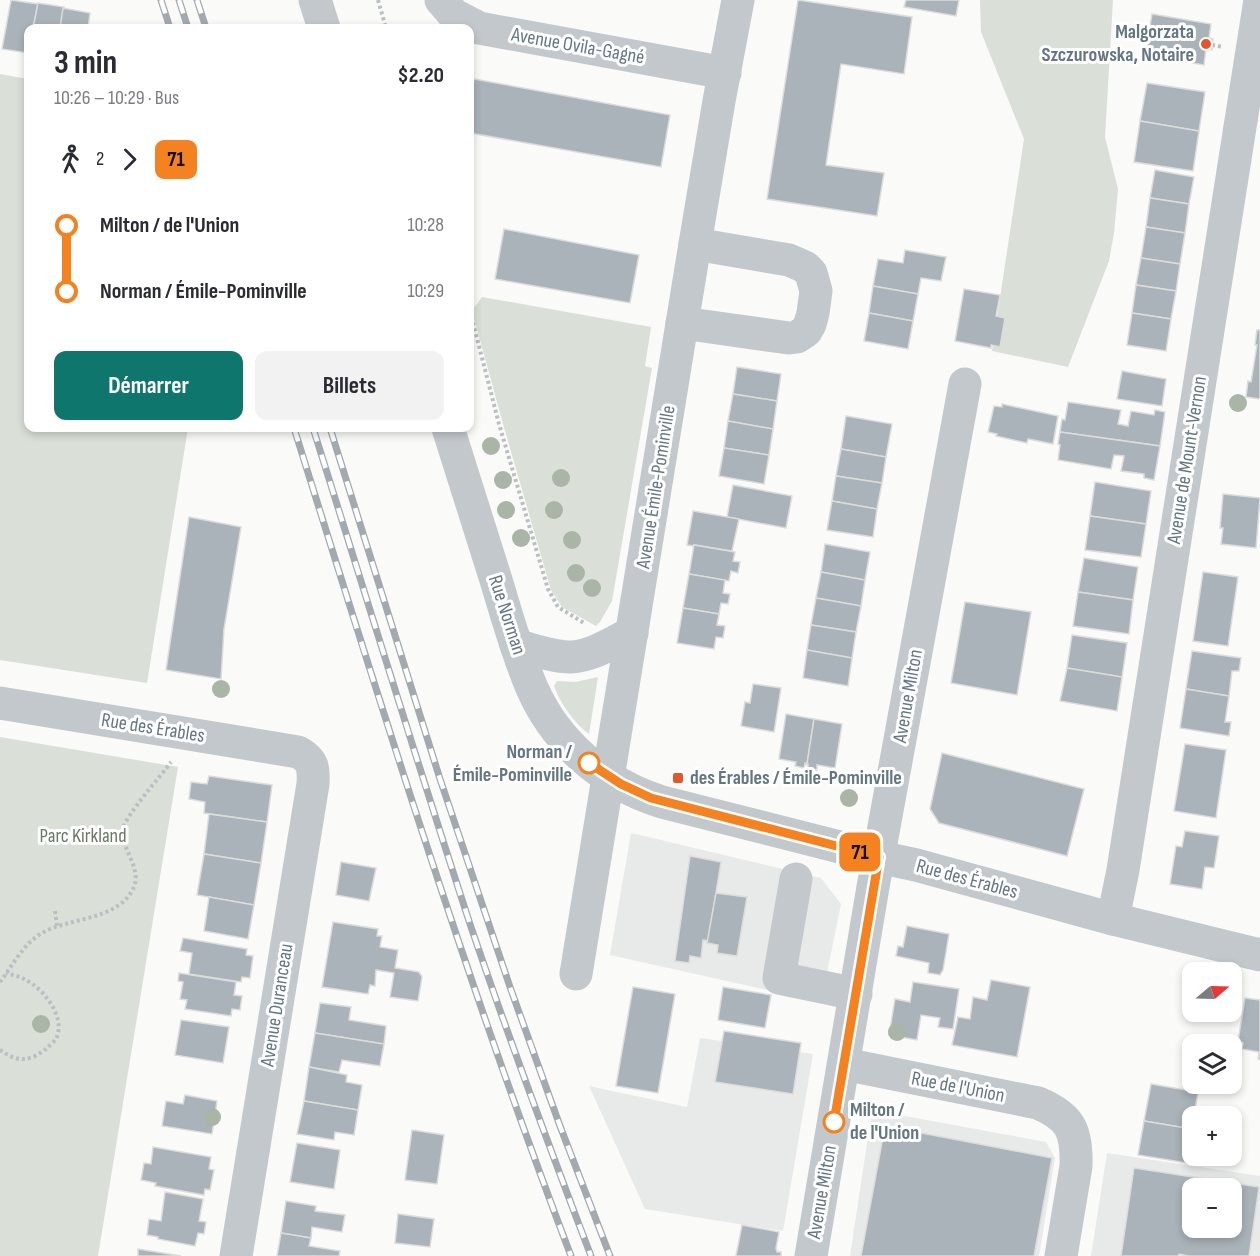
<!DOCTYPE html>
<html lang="fr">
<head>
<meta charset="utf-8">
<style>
  body { margin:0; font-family:"Sofia Sans Condensed",sans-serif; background:#f2f2f3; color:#2b2b33; height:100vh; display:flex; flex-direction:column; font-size:22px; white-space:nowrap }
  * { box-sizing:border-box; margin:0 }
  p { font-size:20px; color:#7c7c81 }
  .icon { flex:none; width:33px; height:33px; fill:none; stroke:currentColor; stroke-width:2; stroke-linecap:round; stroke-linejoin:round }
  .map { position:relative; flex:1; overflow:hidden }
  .details { position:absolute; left:24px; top:24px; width:450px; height:408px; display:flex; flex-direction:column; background:#fff; border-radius:12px; box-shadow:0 3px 9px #0003 }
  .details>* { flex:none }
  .badge { padding:0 12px; border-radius:9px; font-size:21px; line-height:39px }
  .needle { width:39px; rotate:71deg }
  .tools { position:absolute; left:1182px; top:962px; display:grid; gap:12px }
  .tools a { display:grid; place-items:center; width:60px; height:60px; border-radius:12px; background:#fff; box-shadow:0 3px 9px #0003; font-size:30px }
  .map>.badge { position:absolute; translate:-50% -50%; box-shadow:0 0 0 3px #fff }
  .legs { display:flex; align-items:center; gap:9px; height:66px; padding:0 30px; font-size:20px }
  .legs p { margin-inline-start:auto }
  .headline { display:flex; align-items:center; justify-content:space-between; height:102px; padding:0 30px }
  h1 { font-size:33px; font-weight:700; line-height:45px }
  .button { display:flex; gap:12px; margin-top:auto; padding:12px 30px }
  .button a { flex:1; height:69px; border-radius:12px; background:#0f766e; color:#fff; font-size:24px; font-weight:700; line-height:69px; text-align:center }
  .button a+a { background:#f2f2f3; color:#2b2b33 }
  ul { padding:0 30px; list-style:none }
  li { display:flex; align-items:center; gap:21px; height:66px; font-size:22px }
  li i { display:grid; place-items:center; width:9px; height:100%; margin:0 8px; background:currentColor }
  li i::after { content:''; width:15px; height:15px; margin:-8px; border:4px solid; border-radius:50%; background:#fff }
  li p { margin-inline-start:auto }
  li:first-child i { background:linear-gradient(#0000 50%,currentColor 0) }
  li:last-child i { background:linear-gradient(currentColor 50%,#0000 0) }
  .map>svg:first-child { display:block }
</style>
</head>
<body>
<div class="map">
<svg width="1260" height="1256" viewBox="0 0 1260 1256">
  <rect width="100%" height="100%" fill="#fafaf8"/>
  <!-- built -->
  <g fill="#e8e9e9" fill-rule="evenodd">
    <polygon points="631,833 821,878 841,904 821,1002 610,955"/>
    <polygon points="700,1038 813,1054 783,1231 645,1209 589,1086 687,1107"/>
    <polygon points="872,1110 1046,1142 1055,1158 1039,1256 850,1256"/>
    <path d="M1107 1153 1260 1176V1256H1091ZM1192 1188H1232V1227H1192Z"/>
  </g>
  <!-- green -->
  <g fill="#dadfd7">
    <polygon points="980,0 1113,0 1105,137 1118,189 1114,233 1109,261 1068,367 992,351 1024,139 981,32"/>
    <polygon points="0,74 28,79 28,428 188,428 147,683 0,660"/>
    <polygon points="482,297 651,327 645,366 652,368 612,601 600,622 596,626 562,607 551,590 503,424 472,311"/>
    <path d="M598 677 589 734C574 723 560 703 554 686L557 681 575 682Z"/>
    <polygon points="0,737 178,767 98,1256 0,1256"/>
  </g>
  <!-- building -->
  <g fill="#aab3b9" stroke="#dcdcda" stroke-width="1.5" fill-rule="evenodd">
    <polygon points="11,0 38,4 33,28 28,28 28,53 2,49"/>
    <polygon points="798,0 912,17 904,74 841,64 826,165 884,173 877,216 767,199"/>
    <polygon points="906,0 959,0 956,16 904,7"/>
    <polygon points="38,3 64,7 60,28 33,28"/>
    <polygon points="63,8 90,13 88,28 60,28"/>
    <polygon points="1152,14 1211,24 1209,38 1213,39 1212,50 1206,49 1204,65 1145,55"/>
    <polygon points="474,79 670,115 661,167 470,133 470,104"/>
    <polygon points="1147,83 1205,92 1199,131 1140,121"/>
    <polygon points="1140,121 1199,131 1193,171 1134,162"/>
    <polygon points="1155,170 1194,177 1189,204 1150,198"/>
    <polygon points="1150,198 1189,204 1185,233 1146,227"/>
    <polygon points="1146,227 1185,233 1180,264 1141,258"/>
    <polygon points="504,229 639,255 630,303 495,279"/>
    <polygon points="905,250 946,257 941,281 921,278 918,294 873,286 878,259 903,263"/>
    <polygon points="1141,258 1180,264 1176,291 1136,285"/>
    <polygon points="1136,285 1176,291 1171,319 1132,313"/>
    <polygon points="873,286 918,294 913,321 869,313"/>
    <polygon points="964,289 1000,295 996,316 1005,318 1000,347 991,345 991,348 955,341"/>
    <polygon points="869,313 913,321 908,349 864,341"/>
    <polygon points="1132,313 1171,319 1166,351 1127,345"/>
    <polygon points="1257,330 1260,330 1260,399 1246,397 1248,381 1251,382 1257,345 1255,345"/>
    <polygon points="737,367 781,374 777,401 733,394"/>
    <polygon points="1122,371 1166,379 1162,406 1117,399"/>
    <polygon points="733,394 777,401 773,429 728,421"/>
    <polygon points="1068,402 1121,410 1118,424 1128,426 1131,411 1154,415 1155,410 1165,412 1160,446 1060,432 1062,419 1065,420"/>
    <polygon points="1002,404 1058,416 1053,444 1028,439 1027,443 996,436 997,434 988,432 994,406 1002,407"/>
    <polygon points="846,416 892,424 886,457 841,449"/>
    <polygon points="728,421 773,429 769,455 724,448"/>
    <polygon points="1060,432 1160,446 1154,480 1144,478 1144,474 1121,471 1124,456 1114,455 1111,469 1058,460 1060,445 1058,444"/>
    <polygon points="724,448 769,455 764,484 719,476"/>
    <polygon points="841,449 886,457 882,483 836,476"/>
    <polygon points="836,476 882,483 877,509 832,501"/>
    <polygon points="1095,482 1151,491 1146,524 1090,516"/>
    <polygon points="733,485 792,496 786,528 727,517"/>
    <polygon points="1223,494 1260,498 1256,548 1221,544 1223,528 1220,528"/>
    <polygon points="832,501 877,509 873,537 827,530"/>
    <polygon points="693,511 739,519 732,551 694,545 694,546 687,545"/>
    <polygon points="1090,516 1146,524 1141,557 1085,550"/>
    <polygon points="189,517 241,527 224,629 221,679 166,670"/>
    <polygon points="825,544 870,552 865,580 821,572"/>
    <polygon points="694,545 735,552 733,561 740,562 738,573 731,571 729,581 689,574"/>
    <polygon points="1084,558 1138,567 1133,600 1078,592"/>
    <polygon points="821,572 865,580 861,606 816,598"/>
    <polygon points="1203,572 1238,577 1228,646 1193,641"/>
    <polygon points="689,574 725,580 723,593 730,594 728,604 721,603 719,614 683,608"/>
    <polygon points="1078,592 1133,600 1129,634 1073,626"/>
    <polygon points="816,598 861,606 856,632 811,625"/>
    <polygon points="965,602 1031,612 1017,695 951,683"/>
    <polygon points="683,608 719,614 717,625 725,626 723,638 716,637 714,649 677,643"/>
    <polygon points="811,625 856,632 852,658 807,650"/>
    <polygon points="1072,635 1127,643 1122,677 1067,668"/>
    <polygon points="807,650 852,658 848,686 803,678"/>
    <polygon points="1192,651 1241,658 1239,671 1232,671 1229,696 1186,689"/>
    <polygon points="1067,668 1122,677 1117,711 1060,701"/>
    <polygon points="753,684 781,688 774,732 741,726 745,702 750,703"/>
    <polygon points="1186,689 1229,696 1225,722 1231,722 1229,736 1180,728"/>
    <polygon points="786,714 814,719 807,764 805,763 804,768 795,766 796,762 779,759"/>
    <polygon points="814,719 842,724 835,768 817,765 817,770 808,768 808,764 807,764"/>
    <polygon points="1185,744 1226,750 1216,818 1174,811"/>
    <polygon points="942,753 1084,789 1067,856 939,823 930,809"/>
    <polygon points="209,776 272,785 267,822 204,813 205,802 189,799 191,782 207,784"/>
    <polygon points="209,814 267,822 261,863 204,854"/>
    <polygon points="1185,831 1219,836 1214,868 1205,867 1202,889 1170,884 1176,846 1182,847"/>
    <polygon points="204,854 261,863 254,905 197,895"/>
    <polygon points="690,856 721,862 708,941 703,940 701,958 690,956 689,963 675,961"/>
    <polygon points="341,862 376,868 369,901 336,895"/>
    <polygon points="716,893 747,897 737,956 717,953 718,945 707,943"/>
    <polygon points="209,897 254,905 248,939 204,931"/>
    <polygon points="333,922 378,929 377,936 382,936 380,947 398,950 395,968 419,972 422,977 418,1001 390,997 394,973 376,970 375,986 370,985 368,994 322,987"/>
    <polygon points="907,926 949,934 943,970 940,975 928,973 929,963 896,956 898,946 903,947"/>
    <polygon points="183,938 247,949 246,955 253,956 250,978 242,977 241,982 189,974 192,953 180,951"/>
    <polygon points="179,973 236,982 234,995 242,996 240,1010 232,1009 231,1016 185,1009 187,1000 180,999 183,982 178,981"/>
    <polygon points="991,980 1030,987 1017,1057 952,1045 958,1017 970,1019 973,997 987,1000"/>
    <polygon points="913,982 959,989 953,1029 938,1027 940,1018 921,1015 917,1040 889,1035 895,999 910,1002"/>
    <polygon points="633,987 675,994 658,1093 616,1086"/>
    <polygon points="723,987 771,995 765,1028 718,1020"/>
    <polygon points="1245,998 1260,1000 1260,1060 1258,1059 1259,1052 1242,1049 1243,1043 1238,1041"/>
    <polygon points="320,1003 351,1007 349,1020 386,1026 384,1044 315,1033"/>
    <polygon points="181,1020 229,1027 223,1063 175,1055"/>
    <polygon points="724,1031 801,1043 793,1094 715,1082"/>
    <polygon points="315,1033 384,1044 380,1066 342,1060 339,1072 309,1067"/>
    <polygon points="309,1067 347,1075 346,1082 362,1085 358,1110 304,1101"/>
    <polygon points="1151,1084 1198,1092 1194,1116 1192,1116 1192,1129 1144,1121"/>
    <polygon points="185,1095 217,1101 212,1134 162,1126 166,1101 183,1104"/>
    <polygon points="304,1101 358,1110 354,1135 335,1132 334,1140 297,1134"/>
    <polygon points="1144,1121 1192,1129 1187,1163 1138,1155"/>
    <polygon points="885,1126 1052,1158 1034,1256 861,1256"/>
    <polygon points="412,1130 444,1135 437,1184 405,1180"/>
    <polygon points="297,1143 340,1150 334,1189 290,1182"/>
    <polygon points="153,1147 211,1157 209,1169 214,1170 210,1190 205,1189 204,1195 155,1186 156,1183 141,1180 144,1163 151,1164"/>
    <path d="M1134 1168 1259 1187 1249 1256H1189L1179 1254 1178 1256H1121ZM1192 1188H1232V1227H1192Z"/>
    <polygon points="165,1192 203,1199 199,1221 206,1222 204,1234 198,1233 195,1246 158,1239 158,1237 147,1235 149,1219 161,1221"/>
    <polygon points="286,1201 316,1206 315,1211 345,1215 342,1232 312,1227 311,1238 281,1233"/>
    <polygon points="398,1214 434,1219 430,1247 395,1243"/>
    <polygon points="742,1225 779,1232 776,1248 777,1252 781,1252 781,1256 736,1256"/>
    <polygon points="281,1233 311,1238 309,1246 340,1251 339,1256 277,1256"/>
    <polygon points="138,1249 181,1256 138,1256"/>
  </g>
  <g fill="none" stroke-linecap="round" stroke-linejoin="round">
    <!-- path -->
    <g stroke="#bbbfc2" stroke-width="4" stroke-dasharray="3 3" stroke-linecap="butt">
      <polyline points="378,0 386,28"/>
      <polyline points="1212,45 1223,47"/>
      <polyline points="470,311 499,424 548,589 558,607 584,623"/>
      <polyline points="55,911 57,926"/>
      <path d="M0 982C13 965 23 944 42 933 68 918 116 920 132 891 145 869 119 848 123 829 125 816 161 776 171 762"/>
      <path d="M0 1050C6 1054 14 1059 21 1059 30 1060 39 1054 46 1049 49 1046 54 1042 56 1039 67 1017 42 987 24 979 19 976 12 975 6 973"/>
    </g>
    <!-- minor -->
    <g stroke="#c3c8cc" stroke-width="33">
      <polyline points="315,0 324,28"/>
      <polyline points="441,0 454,15 479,28 725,73"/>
      <polyline points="682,323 789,338 797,337 806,331 810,324 813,313 816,291 811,273 805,267 789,260 695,244"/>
      <path d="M448 428C464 478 480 529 496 580 507 616 517 653 532 688 556 743 604 784 662 802L879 857 916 865 1113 919 1260 955"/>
      <path d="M516 645C534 650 553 657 571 657 593 656 613 642 632 633"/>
      <path d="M0 703 298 752C313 760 314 768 313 784L236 1256"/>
      <polyline points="796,879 779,978 856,994"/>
      <polyline points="1113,919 1123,870 1260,0"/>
      <polyline points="576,974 695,244 719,101 738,0"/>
      <path d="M844 1064 1038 1103C1071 1117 1077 1131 1076 1166L1061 1256"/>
      <polyline points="811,1256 873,887 965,384"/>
    </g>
    <!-- rail casing -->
    <g stroke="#a2aab0" stroke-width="7">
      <g id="rail">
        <polyline points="161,0 170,28"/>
        <polyline points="179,0 188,28"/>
        <polyline points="197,0 206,28"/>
        <path d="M294 428C381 706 467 983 571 1256"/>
        <path d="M313 428C365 593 416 759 470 924 508 1036 549 1146 591 1256"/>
        <polyline points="330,428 440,779 510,987 560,1126 610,1256"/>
      </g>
    </g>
    <!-- rail -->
    <use href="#rail" stroke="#fff" stroke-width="4.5" stroke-dasharray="14" stroke-linecap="butt"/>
  </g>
  <!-- trees -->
  <g fill="#aab4a7">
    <circle cx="1238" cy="403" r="9"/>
    <circle cx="491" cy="446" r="9"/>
    <circle cx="561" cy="478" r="9"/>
    <circle cx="503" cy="480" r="9"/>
    <circle cx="506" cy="510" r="9"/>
    <circle cx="554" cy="510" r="9"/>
    <circle cx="521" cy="538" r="9"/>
    <circle cx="572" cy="540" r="9"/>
    <circle cx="576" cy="573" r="9"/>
    <circle cx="592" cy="588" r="9"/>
    <circle cx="221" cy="689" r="9"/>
    <circle cx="849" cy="798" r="9"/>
    <circle cx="41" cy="1024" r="9"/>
    <circle cx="897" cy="1032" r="9"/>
    <circle cx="212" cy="1117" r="9"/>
  </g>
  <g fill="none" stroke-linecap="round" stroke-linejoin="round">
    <!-- line-1 casing -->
    <g stroke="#fff" stroke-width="14">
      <polyline id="line-1" points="589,763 621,784 651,798 879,857 834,1122"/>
    </g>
    <!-- line-1 -->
    <use href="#line-1" stroke="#f58220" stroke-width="9"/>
  </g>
  <!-- markers -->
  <g fill="#e4572e" stroke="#fff" stroke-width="2">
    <circle cx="1206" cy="44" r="6"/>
    <rect x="672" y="772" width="12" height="12" rx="3"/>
  </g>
  <g fill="#fff" stroke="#f58220" stroke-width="3">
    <circle cx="589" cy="763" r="10"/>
    <circle cx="834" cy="1122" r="10"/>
  </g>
  <g text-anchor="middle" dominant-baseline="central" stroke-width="6" stroke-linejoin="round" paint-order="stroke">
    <!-- poi labels -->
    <g font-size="20" font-weight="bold" fill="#657683" stroke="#fff" text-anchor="end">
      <text x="1194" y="32">Malgorzata<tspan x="1194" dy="23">Szczurowska, Notaire</tspan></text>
      <text x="690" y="778" text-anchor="start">des Érables / Émile-Pominville</text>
    </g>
    <!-- street labels -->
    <g font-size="20" fill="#657683" stroke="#fff">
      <text transform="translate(578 46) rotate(10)">Avenue Ovila-Gagné</text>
      <text transform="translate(1187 460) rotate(-81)">Avenue de Mount-Vernon</text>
      <text transform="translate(656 487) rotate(-81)">Avenue Émile-Pominville</text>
      <text transform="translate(507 615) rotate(72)">Rue Norman</text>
      <text transform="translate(908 696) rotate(-80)">Avenue Milton</text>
      <text transform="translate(153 728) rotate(9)">Rue des Érables</text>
      <text transform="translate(967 879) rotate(15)">Rue des Érables</text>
      <text transform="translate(277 1005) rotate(-81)">Avenue Duranceau</text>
      <text transform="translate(958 1087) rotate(11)">Rue de l'Union</text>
      <text transform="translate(822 1192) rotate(-80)">Avenue Milton</text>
    </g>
    <!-- stop labels -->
    <g font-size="20" font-weight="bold" fill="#657683" stroke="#fff" text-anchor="end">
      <text x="572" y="752">Norman /<tspan x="572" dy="23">Émile-Pominville</tspan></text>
      <text x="850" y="1110" text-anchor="start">Milton /<tspan x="850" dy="23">de l'Union</tspan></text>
    </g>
    <!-- park labels -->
    <g font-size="20" fill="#687a64" stroke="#fff">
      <text x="83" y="836">Parc Kirkland</text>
    </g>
  </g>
</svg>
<div class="tools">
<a><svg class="needle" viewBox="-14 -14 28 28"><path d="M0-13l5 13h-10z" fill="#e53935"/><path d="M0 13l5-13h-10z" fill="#7c7c81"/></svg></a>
<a><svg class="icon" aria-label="layers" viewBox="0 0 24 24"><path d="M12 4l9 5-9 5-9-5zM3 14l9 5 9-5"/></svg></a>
<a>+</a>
<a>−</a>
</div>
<b class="badge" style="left:860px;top:852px;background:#f58220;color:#111">71</b>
<section class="details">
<div class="headline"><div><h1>3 min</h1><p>10:26 – 10:29 · Bus</p></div><b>$2.20</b></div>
<div class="legs"><svg class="icon" aria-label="walk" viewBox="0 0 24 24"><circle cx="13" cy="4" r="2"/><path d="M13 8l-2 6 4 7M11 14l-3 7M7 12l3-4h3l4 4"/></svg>2<svg class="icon" aria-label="forward" viewBox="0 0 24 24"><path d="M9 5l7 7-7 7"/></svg><b class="badge" style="background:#f58220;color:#111">71</b></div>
<ul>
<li><i style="color:#f58220"></i><b>Milton / de l'Union</b><p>10:28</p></li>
<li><i style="color:#f58220"></i><b>Norman / Émile-Pominville</b><p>10:29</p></li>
</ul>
<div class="button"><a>Démarrer</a><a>Billets</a></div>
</section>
</div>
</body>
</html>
